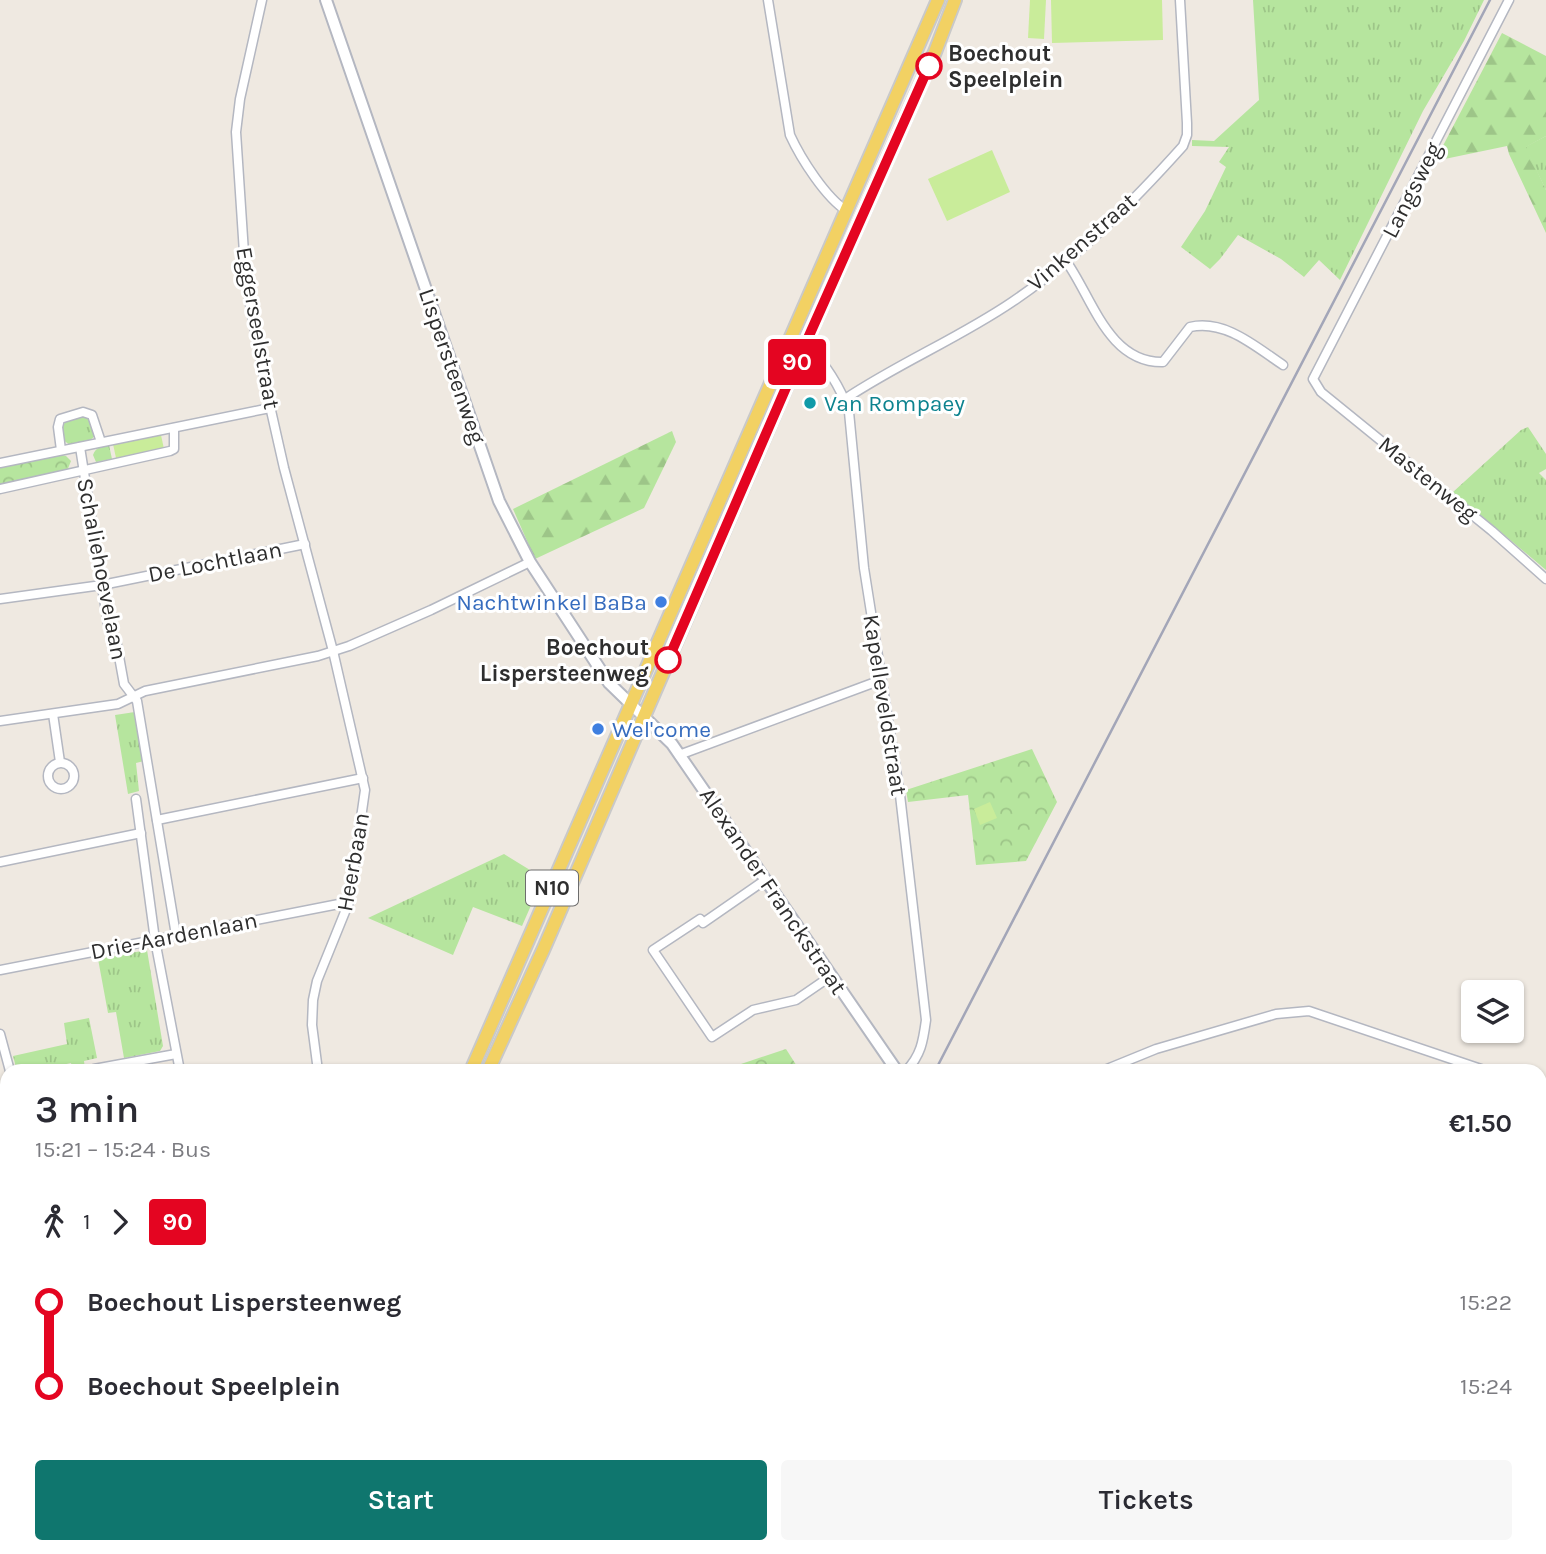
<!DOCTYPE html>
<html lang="en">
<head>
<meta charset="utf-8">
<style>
  body { margin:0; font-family:Karla,sans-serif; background:#f7f7f7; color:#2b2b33; height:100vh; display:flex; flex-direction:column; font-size:26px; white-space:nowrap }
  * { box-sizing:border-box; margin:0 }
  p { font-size:23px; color:#7c7c81 }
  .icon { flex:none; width:38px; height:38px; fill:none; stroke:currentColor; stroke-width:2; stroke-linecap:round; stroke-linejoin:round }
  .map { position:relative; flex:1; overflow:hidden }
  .drawer { position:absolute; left:0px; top:1064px; width:1547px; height:490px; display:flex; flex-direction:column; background:#fff; border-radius:21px 21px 0 0; box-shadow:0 2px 5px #0004 }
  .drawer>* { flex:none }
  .badge { padding:0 14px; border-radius:5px; font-size:24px; line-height:46px }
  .tools { position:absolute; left:1461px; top:980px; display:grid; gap:14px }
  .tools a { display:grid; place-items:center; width:63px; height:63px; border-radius:7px; background:#fff; box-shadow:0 2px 5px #0004; font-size:35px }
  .map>.badge { position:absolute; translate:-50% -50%; box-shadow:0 0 0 4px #fff }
  .legs { display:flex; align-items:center; gap:10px; height:77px; padding:0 35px; font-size:23px }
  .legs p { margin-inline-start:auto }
  .headline { display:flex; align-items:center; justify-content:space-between; height:119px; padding:0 35px }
  h1 { font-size:38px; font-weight:600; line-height:52px }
  .primary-button { display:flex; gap:14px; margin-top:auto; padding:14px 35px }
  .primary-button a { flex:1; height:80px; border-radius:7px; background:#0f766e; color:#fff; font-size:28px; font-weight:600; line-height:80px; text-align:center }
  .primary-button a+a { background:#f7f7f7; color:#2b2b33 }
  ul { padding:0 35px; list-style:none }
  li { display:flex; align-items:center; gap:24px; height:84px; font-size:26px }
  li i { display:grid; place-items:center; width:10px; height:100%; margin:0 9px; background:currentColor }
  li i::after { content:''; width:18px; height:18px; margin:-9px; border:5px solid; border-radius:50%; background:#fff }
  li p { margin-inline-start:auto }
  li:first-child i { background:linear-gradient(#0000 50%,currentColor 0) }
  li:last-child i { background:linear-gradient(currentColor 50%,#0000 0) }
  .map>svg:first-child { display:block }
</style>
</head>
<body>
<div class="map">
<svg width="1546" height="1554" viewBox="0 0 1546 1554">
  <defs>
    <pattern id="grass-tufts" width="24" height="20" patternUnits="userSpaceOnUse" patternTransform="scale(1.75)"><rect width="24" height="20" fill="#b6e59e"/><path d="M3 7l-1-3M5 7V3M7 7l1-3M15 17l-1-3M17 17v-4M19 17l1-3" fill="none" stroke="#9dc588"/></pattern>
    <pattern id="forest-firs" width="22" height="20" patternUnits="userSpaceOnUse" patternTransform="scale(1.75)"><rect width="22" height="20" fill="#b6e59e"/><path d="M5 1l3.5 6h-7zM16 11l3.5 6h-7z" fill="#9dc588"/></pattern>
    <pattern id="park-crowns" width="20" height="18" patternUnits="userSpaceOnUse" patternTransform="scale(1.75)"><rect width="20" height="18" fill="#b6e59e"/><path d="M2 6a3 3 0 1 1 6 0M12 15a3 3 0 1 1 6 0" fill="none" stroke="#9dc588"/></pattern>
  </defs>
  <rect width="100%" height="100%" fill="#efe9e1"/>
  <!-- medical -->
  <polygon fill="#f5dfe0" points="403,1547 497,1547 489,1554 408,1554"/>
  <!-- grass -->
  <g fill="url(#grass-tufts)">
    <polygon points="1253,0 1484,0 1464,41 1423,111 1340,280 1319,260 1304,277 1281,259 1238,235 1220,259 1210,269 1181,247 1205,211 1226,167 1219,162 1229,147 1192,146 1192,140 1214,141 1259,100"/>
    <polygon points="1546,136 1546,190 1525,147"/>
    <polygon points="86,417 92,420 95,436 89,441 70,445 63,440 63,425 68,419"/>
    <polygon points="1528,427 1546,454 1546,469 1539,473 1546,480 1546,570 1453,492 1521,430"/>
    <path d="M109 445 112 459 96 462 93 455C96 447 101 447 109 445Z"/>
    <polygon points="135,712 144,761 136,763 139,791 128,794 115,715"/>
    <polygon points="504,854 543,878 522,926 473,907 453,955 368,918"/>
    <polygon points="147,950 163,1046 160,1051 124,1058 116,1012 108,1013 98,959"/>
    <polygon points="89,1018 97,1058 84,1061 85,1069 73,1071 71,1063 35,1071 17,1071 13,1056 67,1044 64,1023"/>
  </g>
  <!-- forest -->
  <g fill="url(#forest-firs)">
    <polygon points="1502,33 1546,56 1546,136 1526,147 1546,190 1546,233 1509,154 1507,146 1435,161"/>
    <polygon points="672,431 676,442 644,508 535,559 513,509"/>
    <polygon points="1540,1312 1546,1317 1546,1422 1540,1401"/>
    <polygon points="561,1547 648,1547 653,1550 655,1547 677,1547 673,1554 583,1554 580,1551 577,1554 554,1554"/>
    <polygon points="1059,1547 1089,1547 1095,1554 1064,1554"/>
    <polygon points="1325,1547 1427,1547 1426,1554 1324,1554"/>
    <polygon points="1467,1547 1518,1547 1523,1554 1465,1554"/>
  </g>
  <!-- park -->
  <g fill="url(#park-crowns)">
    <polygon points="61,455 66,456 71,461 67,471 0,486 0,468"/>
    <polygon points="1032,749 1057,802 1026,861 976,865 968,795 908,802 906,790"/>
    <polygon points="786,1049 800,1071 743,1071 738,1065"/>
    <polygon points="709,1547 878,1547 866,1554 706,1554"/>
  </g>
  <!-- garden -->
  <polygon fill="#b6e59e" points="939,1547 1046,1547 1036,1554 944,1554"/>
  <!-- pitch -->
  <g fill="#c9ec9a">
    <polygon points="1030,0 1046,0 1044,39 1028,38"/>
    <polygon points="1051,0 1162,0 1163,40 1052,43"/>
    <polygon points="992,150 1010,192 947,221 928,179"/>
    <polygon points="161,435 164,449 116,458 113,444"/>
    <polygon points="990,802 997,818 980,825 974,809"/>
  </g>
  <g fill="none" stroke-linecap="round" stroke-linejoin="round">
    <!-- street casing -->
    <g stroke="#b4b7c1" stroke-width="11">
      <g id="street">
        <polyline points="262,0 240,99 236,132 246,283 265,384 284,468 333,651 365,790 349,902 317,981 313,1000 312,1025 318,1071"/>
        <path d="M768 0 790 135C801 159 826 198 847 211"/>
        <polyline points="1509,0 1313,379 1321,392 1492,531 1546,579"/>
        <path d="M1066 261C1092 297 1108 363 1163 362L1190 327C1225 319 1256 347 1283 365"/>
        <path d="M803 350C823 353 843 394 849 412L864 568 900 795 926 1020C923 1042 921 1055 906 1071"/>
        <path d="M845 399C899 363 959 338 1012 302 1076 259 1132 203 1183 146L1187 135V123L1180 0"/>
        <polyline points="80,447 108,624 116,640 124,684 137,701 176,935"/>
        <polyline points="61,450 58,427 60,419 83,412 92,415 101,442"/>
        <polyline points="0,463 270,408"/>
        <polyline points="0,489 170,451 174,449 174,428"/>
        <polyline points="0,599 102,585 305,544"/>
        <polyline points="53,714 60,762"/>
        <polyline points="0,721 118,704 145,691 318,656 349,646 431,610 530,562"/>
        <polyline points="679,755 881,680"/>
        <circle cx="61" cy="776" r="13"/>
        <polyline points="136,799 155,940 180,1071"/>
        <polyline points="157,820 363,778"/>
        <polyline points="0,862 141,833"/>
        <polyline points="765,880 703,923 700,919 653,950 712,1037 753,1010 796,1000 831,976"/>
        <polyline points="0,970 349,902"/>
        <polyline points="0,1034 10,1071"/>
        <polyline points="94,1069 176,1054"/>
        <polyline points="1102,1071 1156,1049 1276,1014 1309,1011 1487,1071"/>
        <polyline points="1540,1089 1546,1091"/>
        <polyline points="1540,1143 1546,1137"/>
        <polyline points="0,1481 7,1480"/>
        <polyline points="32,1547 33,1554"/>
        <polyline points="205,1547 211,1554"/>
        <polyline points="1106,1554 1114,1547"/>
      </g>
    </g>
    <!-- secondary casing -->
    <g stroke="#b4b7c1" stroke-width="14">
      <g id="secondary">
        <polyline points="326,0 499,501 530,562 609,683 672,744 897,1071"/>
        <polyline points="929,1554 929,1547"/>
      </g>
    </g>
    <!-- primary casing -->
    <g stroke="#c9c9c9" stroke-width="16">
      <g id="primary">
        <polyline points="471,1071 938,0"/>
        <polyline points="488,1071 544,948 788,383 935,52 955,0"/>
        <polyline points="259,1554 262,1547"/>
        <polyline points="277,1554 280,1547"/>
      </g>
    </g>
    <!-- street -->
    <use href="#street" stroke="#fff" stroke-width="8"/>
    <!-- secondary -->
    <use href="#secondary" stroke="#fff" stroke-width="10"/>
    <!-- primary -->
    <use href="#primary" stroke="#f2d163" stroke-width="12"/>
    <!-- rail -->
    <g stroke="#a3a6b8" stroke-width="2.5">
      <polyline points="935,1071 1490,0"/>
      <polyline points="684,1554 687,1547"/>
    </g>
  </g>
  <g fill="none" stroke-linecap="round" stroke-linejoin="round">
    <!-- line-1 casing -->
    <g stroke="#fff" stroke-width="16">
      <polyline id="line-1" points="668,660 788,383 929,66"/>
    </g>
    <!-- line-1 -->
    <use href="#line-1" stroke="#e40521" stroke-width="10"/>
  </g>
  <!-- markers -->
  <g fill="#fff" stroke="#e40521" stroke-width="3.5">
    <circle cx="929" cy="66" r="12"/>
    <circle cx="668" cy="660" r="12"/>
  </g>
  <circle fill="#0f9aa8" stroke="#fff" stroke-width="2.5" cx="810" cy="403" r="7"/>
  <g fill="#3f7fe0" stroke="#fff" stroke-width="2.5">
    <circle cx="661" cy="602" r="7"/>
    <circle cx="598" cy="729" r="7"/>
  </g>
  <g text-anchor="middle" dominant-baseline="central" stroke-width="6" stroke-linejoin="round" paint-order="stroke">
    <!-- shield labels -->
    <rect fill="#fff" stroke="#6d6d6d" stroke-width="2" x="526" y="870.5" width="52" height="35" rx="5"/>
    <g font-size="21" font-weight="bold" fill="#2e2e2e">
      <text x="552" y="888">N10</text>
    </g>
    <!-- stop labels -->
    <g font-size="23" font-weight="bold" fill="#2e2e2e" stroke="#fff" text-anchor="start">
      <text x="948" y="53">Boechout<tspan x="948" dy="26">Speelplein</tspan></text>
      <text x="649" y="647" text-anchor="end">Boechout<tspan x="649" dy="26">Lispersteenweg</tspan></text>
    </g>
    <!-- street labels -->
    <g font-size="23" fill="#2e2e2e" stroke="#fff">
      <text transform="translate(1412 190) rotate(-63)">Langsweg</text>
      <text transform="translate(1082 242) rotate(-41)">Vinkenstraat</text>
      <text transform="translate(258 328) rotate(80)">Eggerseelstraat</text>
      <text transform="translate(452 366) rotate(71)">Lispersteenweg</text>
      <text transform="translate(1428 479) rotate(39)">Mastenweg</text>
      <text transform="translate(215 562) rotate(-11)">De Lochtlaan</text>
      <text transform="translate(102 569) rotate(79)">Schaliehoevelaan</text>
      <text transform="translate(885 705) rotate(81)">Kapelleveldstraat</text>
      <text transform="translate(353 862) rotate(-80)">Heerbaan</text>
      <text transform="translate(773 891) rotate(56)">Alexander Franckstraat</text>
      <text transform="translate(174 936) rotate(-11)">Drie-Aardenlaan</text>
    </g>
    <!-- culture labels -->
    <g font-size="23" fill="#0d838f" stroke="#fff" text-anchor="start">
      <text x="824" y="403">Van Rompaey</text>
    </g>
    <!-- shop labels -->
    <g font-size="23" fill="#366cbe" stroke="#fff" text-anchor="end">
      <text x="647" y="602">Nachtwinkel BaBa</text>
      <text x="612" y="729" text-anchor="start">Wel'come</text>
    </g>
  </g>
</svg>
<div class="tools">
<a><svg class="icon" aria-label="layers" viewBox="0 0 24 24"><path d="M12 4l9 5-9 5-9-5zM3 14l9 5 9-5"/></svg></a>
</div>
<b class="badge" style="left:797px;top:362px;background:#e40521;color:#fff">90</b>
<section class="drawer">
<div class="headline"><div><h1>3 min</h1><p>15:21 – 15:24 · Bus</p></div><b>€1.50</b></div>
<div class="legs"><svg class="icon" aria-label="walk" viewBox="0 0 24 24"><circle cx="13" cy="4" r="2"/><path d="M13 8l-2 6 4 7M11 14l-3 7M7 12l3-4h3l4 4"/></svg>1<svg class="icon" aria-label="forward" viewBox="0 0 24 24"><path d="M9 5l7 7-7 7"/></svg><b class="badge" style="background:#e40521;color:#fff">90</b></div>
<ul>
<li><i style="color:#e40521"></i><b>Boechout Lispersteenweg</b><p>15:22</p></li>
<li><i style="color:#e40521"></i><b>Boechout Speelplein</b><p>15:24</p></li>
</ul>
<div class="primary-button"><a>Start</a><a>Tickets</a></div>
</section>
</div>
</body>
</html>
